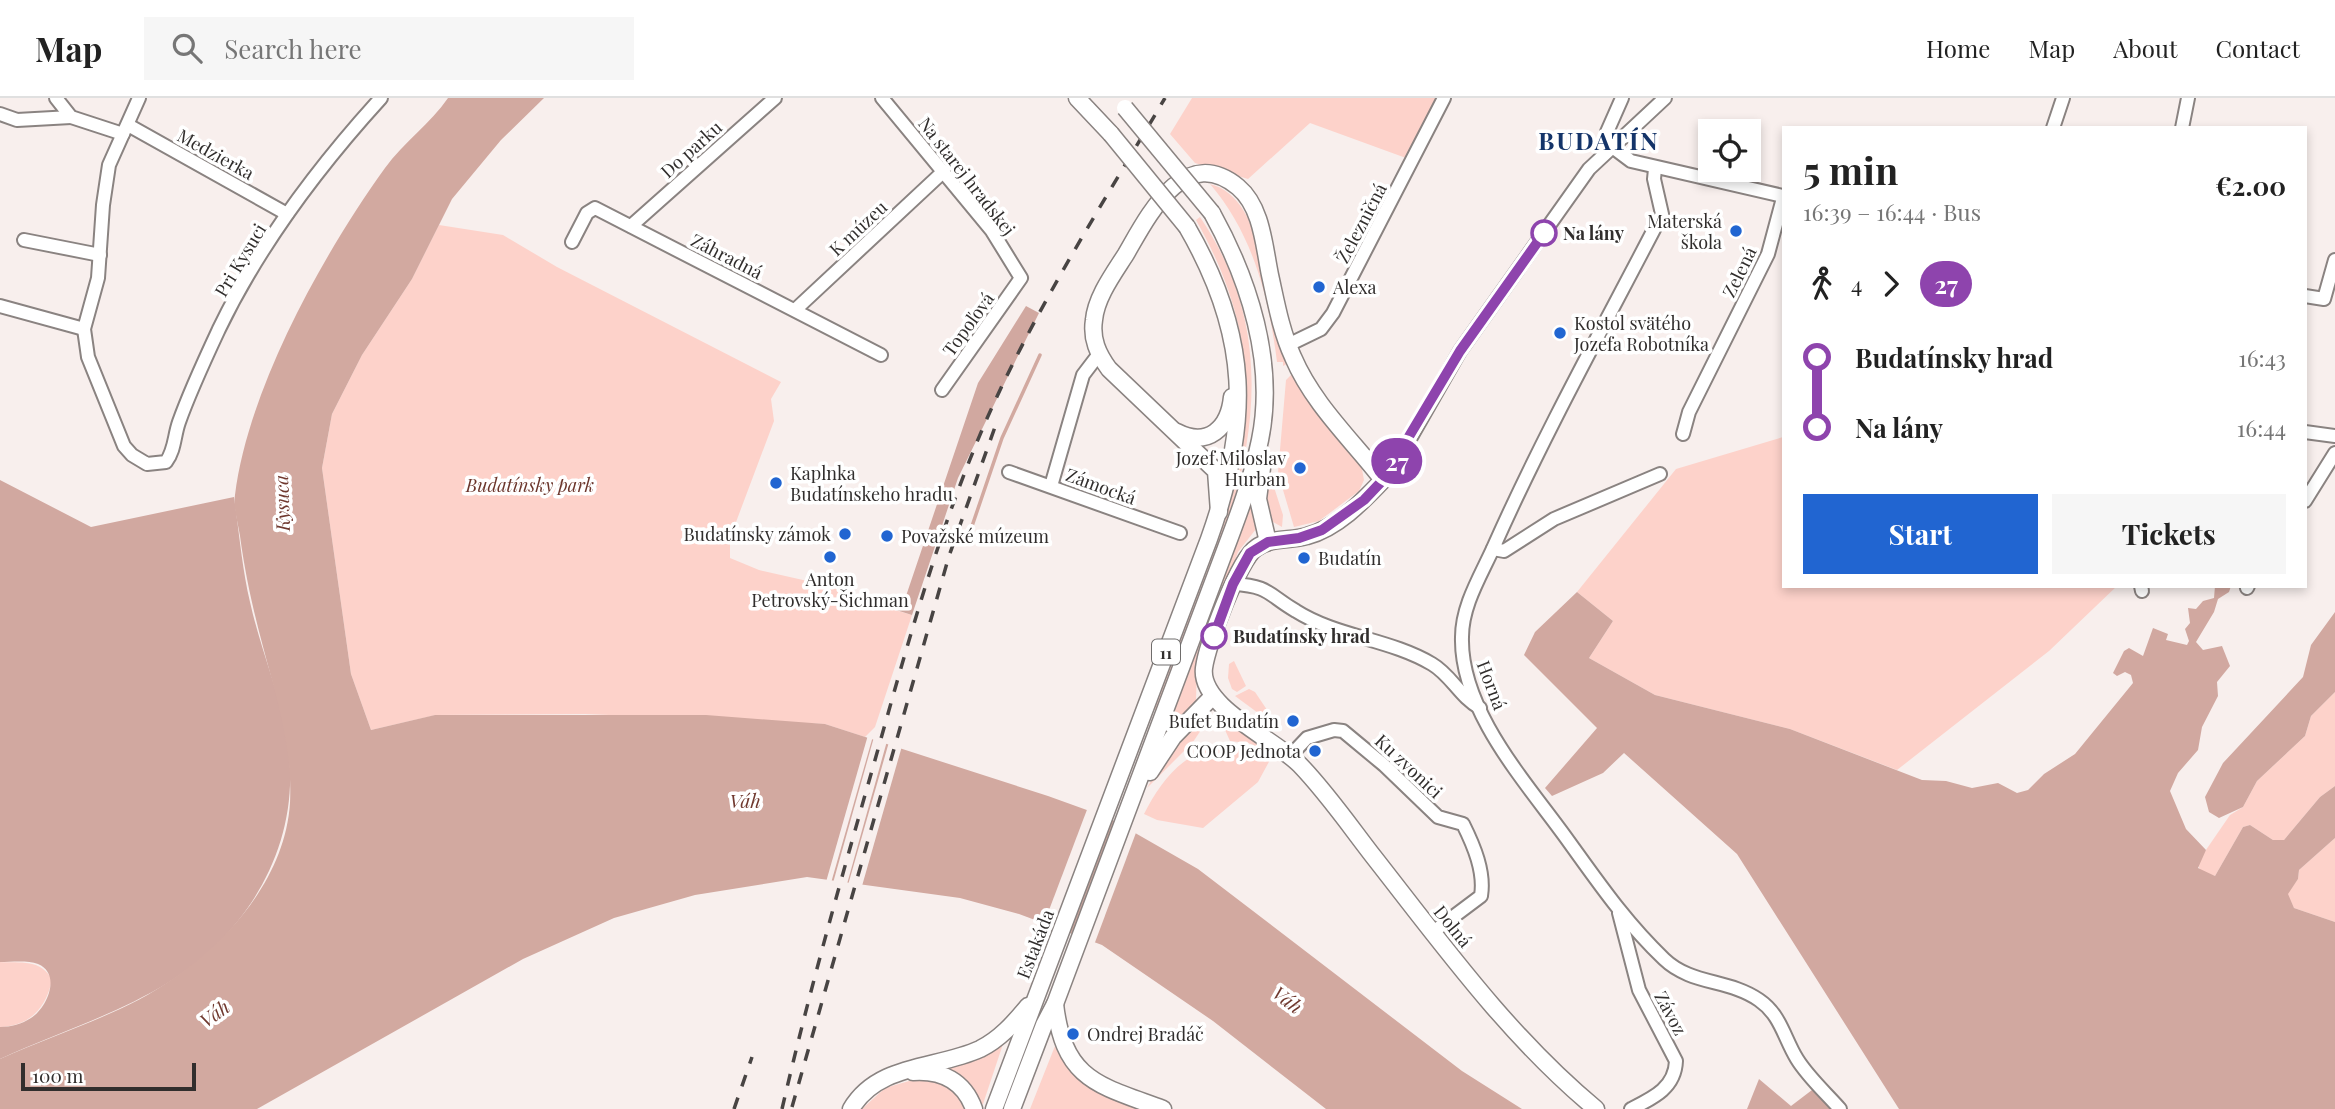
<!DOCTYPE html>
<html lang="en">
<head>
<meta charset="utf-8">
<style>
  body { margin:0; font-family:"Playfair Display",serif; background:#f6f6f6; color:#222; height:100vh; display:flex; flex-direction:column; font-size:26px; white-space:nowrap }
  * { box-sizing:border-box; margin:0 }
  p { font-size:23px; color:#767676 }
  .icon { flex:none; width:38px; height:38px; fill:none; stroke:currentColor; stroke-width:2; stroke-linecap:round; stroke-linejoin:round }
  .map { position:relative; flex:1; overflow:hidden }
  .drawer { position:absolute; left:1782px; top:28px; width:525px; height:462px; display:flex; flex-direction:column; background:#fff; border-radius:0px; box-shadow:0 4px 10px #0003 }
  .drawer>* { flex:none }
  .badge { padding:0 14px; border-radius:23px; font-size:24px; line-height:46px }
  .controls { position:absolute; left:1698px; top:21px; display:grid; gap:14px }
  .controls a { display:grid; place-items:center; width:63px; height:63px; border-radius:0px; background:#fff; box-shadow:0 4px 10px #0003; font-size:35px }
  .scale { position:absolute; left:21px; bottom:18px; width:175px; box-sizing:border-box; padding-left:7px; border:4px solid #312e2d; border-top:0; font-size:19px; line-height:24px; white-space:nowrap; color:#312e2d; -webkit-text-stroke:5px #fff; paint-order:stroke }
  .map>.badge { position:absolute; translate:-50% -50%; box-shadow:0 0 0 4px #fff }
  .legs { display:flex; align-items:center; gap:10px; height:77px; padding:0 21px; font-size:23px }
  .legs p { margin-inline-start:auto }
  .headline { display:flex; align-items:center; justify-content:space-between; height:119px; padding:0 21px }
  h1 { font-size:38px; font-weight:700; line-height:52px }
  .button { display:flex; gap:14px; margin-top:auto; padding:14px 21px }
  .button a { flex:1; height:80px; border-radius:0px; background:#2165d1; color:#fff; font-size:28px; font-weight:700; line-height:80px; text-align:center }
  .button a+a { background:#f6f6f6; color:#222 }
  ul { padding:0 21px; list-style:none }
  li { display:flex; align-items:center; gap:24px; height:70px; font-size:26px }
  li i { display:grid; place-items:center; width:10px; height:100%; margin:0 9px; background:currentColor }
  li i::after { content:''; width:18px; height:18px; margin:-9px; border:5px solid; border-radius:50%; background:#fff }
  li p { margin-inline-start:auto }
  li:first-child i { background:linear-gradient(#0000 50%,currentColor 0) }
  li:last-child i { background:linear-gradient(currentColor 50%,#0000 0) }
  header { display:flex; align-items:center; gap:42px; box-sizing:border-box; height:98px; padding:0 35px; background:#fff; border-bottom:2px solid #e0e0e0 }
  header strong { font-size:33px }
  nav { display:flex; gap:38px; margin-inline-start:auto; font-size:24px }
  .search { width:490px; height:63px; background:#f6f6f6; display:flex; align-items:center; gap:18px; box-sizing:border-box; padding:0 24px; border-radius:0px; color:#767676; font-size:26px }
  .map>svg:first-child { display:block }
</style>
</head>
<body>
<header>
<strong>Map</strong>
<div class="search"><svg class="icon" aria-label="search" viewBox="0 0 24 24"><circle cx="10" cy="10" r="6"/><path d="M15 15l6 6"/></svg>Search here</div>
<nav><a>Home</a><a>Map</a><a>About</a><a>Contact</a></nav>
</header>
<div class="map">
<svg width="2335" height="1011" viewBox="0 0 2335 1011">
  <rect width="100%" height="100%" fill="#f8efed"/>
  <!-- green -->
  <g fill="#fdd2ca">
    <polygon points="1192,0 1439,0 1406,60 1310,25 1248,81 1195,65 1170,36"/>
    <path d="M1210 86C1262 99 1264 187 1275 230 1278 243 1283 255 1287 266L1283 268V264H1277C1269 200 1253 136 1210 86Z"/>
    <path d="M1200 119C1310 282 1219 448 1159 608L1155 612 1154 607C1220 431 1300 304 1196 122Z"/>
    <polygon points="439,127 503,137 557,169 781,284 771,301 774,323 730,440 730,460 759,472 843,491 881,508 912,517 875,629 865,639 825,626 585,616 436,617 371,632 351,576 322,370 332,316 362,257 412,181"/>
    <polygon points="1292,276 1318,317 1361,366 1364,382 1359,393 1319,423 1294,429 1278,375 1286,282"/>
    <polygon points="1783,339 1783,488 2117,488 2049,553 1897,672 1790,631 1655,597 1589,560 1613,523 1577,494 1676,371"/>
    <polygon points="1269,385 1273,386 1283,417 1282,429 1268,421 1262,399 1267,399"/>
    <polygon points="1251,400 1256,431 1238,454 1197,566 1196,603 1165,638"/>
    <polygon points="1234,563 1246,588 1237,594 1232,591 1228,580 1229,566"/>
    <polygon points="1249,591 1255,594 1280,631 1235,598"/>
    <polygon points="2335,594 2335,688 2320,699 2284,742 2273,742 2250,727 2243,729 2215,778 2201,774 2197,765 2230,717 2243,709 2257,683 2305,638 2311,618"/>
    <polygon points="1211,617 1193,644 1147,690 1162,663 1200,619"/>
    <polygon points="1221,623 1246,633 1274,655 1248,645 1230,643"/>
    <path d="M1222 649 1220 655 1224 659 1231 655 1228 649 1247 650 1271 660 1258 684 1203 730 1157 722 1144 716C1161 683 1183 653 1222 649Z"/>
    <polygon points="2335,740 2335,824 2294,810 2287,796 2298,781 2299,772"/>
    <path d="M0 864C20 865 42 861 52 882 46 910 30 928 0 929Z"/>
    <polygon points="1004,943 983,1006 979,1008 939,967"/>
    <path d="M1055 948C1071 985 1107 996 1142 1011H1030Z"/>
    <polygon points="923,979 953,987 969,1011 862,1011 885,990"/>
  </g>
  <!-- forest -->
  <g fill="#d1a8a0">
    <polygon points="1026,208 1039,215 958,380 912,517 896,512 906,498 978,285"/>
    <path d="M0 382 91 429 234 399C239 433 242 470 250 504 260 550 280 595 287 642 304 741 251 833 169 884 116 917 56 935 0 961V929C11 929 22 926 31 920 47 910 62 876 38 866 28 862 11 864 0 864Z"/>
    <polygon points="2215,488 2231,488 2229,494 2218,501 2214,514 2196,544 2203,552 2222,548 2230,568 2217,584 2218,598 2202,629 2198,652 2178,675 2170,693 2186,731 2206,752 2198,770 2215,778 2243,729 2250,727 2273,742 2284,742 2320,699 2335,688 2335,740 2299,772 2298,781 2288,796 2294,810 2335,824 2335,1011 1899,1011 1737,756 1624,655 1603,675 1552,698 1545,690 1597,630 1524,557 1535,534 1577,494 1613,523 1589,560 1655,597 1790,631 1922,682 1946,683 1972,690 1998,685 2017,695 2028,692 2044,676 2075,656 2133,585 2131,577 2125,574 2117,578 2113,575 2124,553 2129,550 2143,558 2153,530 2168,536 2166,542 2187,547 2189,543 2185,531 2190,525 2188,510 2196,511 2203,503 2214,500"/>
    <polygon points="2335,514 2335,594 2311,618 2305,638 2257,683 2243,709 2219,720 2209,714 2205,699 2223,665 2303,579 2311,547"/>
    <polygon points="1759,981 1791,1008 1812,992 1832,1011 1747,1011"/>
  </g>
  <!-- water -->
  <path fill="#d2a9a0" d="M448 0H544L501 42 452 101 412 181 362 257 332 316 322 370 351 576 371 632 435 617H706L825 626 1048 698 1109 720 1198 771 1462 973 1522 1011H1326L1213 923 1102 847 1019 816 960 800 807 779 695 797 614 820 523 861 257 1011H0V961C40 943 81 929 120 911 199 875 284 797 290 705 292 662 283 623 272 582 258 531 247 490 240 438 238 425 233 409 235 397 248 291 323 156 385 70 404 44 430 26 448 0Z"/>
  <!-- pier -->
  <g fill="#f8efed">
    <polygon points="868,637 873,638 831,785 826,784"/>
    <polygon points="874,639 887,643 847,786 833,785"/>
    <polygon points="889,644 902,648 862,788 848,787"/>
    <polygon points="1088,709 1113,718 1068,838 1043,828"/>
    <polygon points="1116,719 1137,732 1094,847 1071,839"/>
  </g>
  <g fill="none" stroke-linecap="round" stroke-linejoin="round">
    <!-- stream -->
    <polyline stroke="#d2a9a0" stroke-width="3.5" points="970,434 1002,340 1040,257"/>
    <!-- minor casing -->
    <g stroke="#8a8381" stroke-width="16">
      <g id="minor">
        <polyline points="56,0 71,19 123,36"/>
        <path d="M139 0 109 67 103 107 98 180 84 231 88 259 124 348 132 357 147 366 166 364C175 352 174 338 179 324 190 293 205 261 219 231 259 148 320 67 381 0"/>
        <polyline points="882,0 992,133 1021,180 942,292"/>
        <polyline points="1622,0 1607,34 1611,48 1631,63 1783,98"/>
        <polyline points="0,16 17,22 71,19"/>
        <polyline points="128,27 287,116"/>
        <polyline points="2053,30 2063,0"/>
        <polyline points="2182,30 2188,0"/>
        <path d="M1655 71 1654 81 1662 116C1605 226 1545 334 1495 446 1482 476 1462 506 1462 539 1460 611 1524 682 1564 737 1596 781 1624 823 1664 861 1691 887 1729 881 1759 902 1781 917 1784 940 1797 961 1808 979 1826 995 1840 1011"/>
        <polyline points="631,128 775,0"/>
        <polyline points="24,142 100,157"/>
        <polyline points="572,144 587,115 595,110 881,257"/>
        <polyline points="2305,198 2324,201 2335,162"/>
        <polyline points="0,208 84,231"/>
        <polyline points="795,212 944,73"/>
        <polyline points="1288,247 1321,231 1333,215 1444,0"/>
        <polyline points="2305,334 2335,338"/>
        <polyline points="1683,336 1689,314 1768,156 1783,100"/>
        <polyline points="1009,374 1180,435"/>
        <polyline points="1383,382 1399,360 1460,253 1589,71 1665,0"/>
        <polyline points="1051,388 1083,277 1099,256"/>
        <polyline points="2305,403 2335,355"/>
        <polyline points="1493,451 1504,453 1554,421 1660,376"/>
        <path d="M1233 486C1270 488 1267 496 1296 513 1337 539 1390 541 1432 566 1451 577 1460 599 1480 610"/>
        <polyline points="2141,488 2142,493"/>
        <polyline points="2247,490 2248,488"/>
        <path d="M1290 658 1307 640 1334 632 1343 633 1384 667 1438 719 1463 726C1474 748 1485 774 1481 798L1433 834"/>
        <path d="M1619 815 1639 892 1676 963C1675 990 1653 1000 1631 1011"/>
      </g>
    </g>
    <!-- major casing -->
    <g stroke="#8a8381" stroke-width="19">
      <g id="major">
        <polyline points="1077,0 1111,36"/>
        <path d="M1177 334C1208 350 1229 330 1232 299"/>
        <polyline points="1262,370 1258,401 1268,444"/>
        <path d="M1219 414 1216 373 1109 271C1098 256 1091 241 1094 222 1096 199 1114 175 1126 156 1148 118 1184 45 1238 89 1262 109 1264 148 1270 177 1276 204 1281 233 1293 259 1313 306 1352 342 1383 382 1362 404 1337 430 1307 438 1290 443 1271 439 1256 450 1239 461 1207 547 1204 570 1199 609 1275 641 1300 667 1327 695 1349 727 1373 758 1442 846 1509 939 1596 1011"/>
        <polyline points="1150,674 1173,639 1212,599"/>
        <path d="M1055 906C1064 983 1099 987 1163 1011"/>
        <path d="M913 974C942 972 964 983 974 1011"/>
        <path d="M851 1011C878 965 937 971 980 951 1000 941 1014 925 1028 908"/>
        <path d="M994 1011 1209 441C1251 324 1250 238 1187 129"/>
        <path d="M1012 1011 1044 927 1055 906 1224 455C1238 418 1252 381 1260 342 1276 265 1249 182 1212 115"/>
      </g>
    </g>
    <!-- minor -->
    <use href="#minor" stroke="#fff" stroke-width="12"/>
    <!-- major -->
    <use href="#major" stroke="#fff" stroke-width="16"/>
    <!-- rail -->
    <g stroke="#484443" stroke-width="3.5" stroke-dasharray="12 12" stroke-linecap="butt">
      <polyline points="792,1009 949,458 995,329"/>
      <polyline points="734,1011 752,959"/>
      <path d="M782 1011C809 894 842 778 875 662 907 548 938 434 985 325 1035 211 1102 107 1165 0"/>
    </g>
    <!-- major-bridge casing -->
    <g stroke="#8a8381" stroke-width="19" stroke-linecap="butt">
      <g id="major-bridge">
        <polyline points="1125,10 1212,115"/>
        <polyline points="1111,36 1187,129"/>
      </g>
    </g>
    <!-- major-bridge -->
    <use href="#major-bridge" stroke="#fff" stroke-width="16"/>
  </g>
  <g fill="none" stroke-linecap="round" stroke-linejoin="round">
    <!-- line-1 casing -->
    <g stroke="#fff" stroke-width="16">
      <polyline id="line-1" points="1214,538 1233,486 1250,455 1268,444 1299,440 1322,432 1364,402 1383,382 1460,253 1544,135"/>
    </g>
    <!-- line-1 -->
    <use href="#line-1" stroke="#8e44ad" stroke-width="10"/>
  </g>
  <!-- markers -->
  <g fill="#2165d1" stroke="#fff" stroke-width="2.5">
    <circle cx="1736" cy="133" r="7"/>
    <circle cx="1319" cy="189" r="7"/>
    <circle cx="1560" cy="235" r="7"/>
    <circle cx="1300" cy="370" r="7"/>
    <circle cx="776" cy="385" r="7"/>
    <circle cx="845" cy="436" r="7"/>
    <circle cx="887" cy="438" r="7"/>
    <circle cx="830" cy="459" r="7"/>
    <circle cx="1304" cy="460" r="7"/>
    <circle cx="1293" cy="623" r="7"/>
    <circle cx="1315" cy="653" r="7"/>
    <circle cx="1073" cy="936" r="7"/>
  </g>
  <g fill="#fff" stroke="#8e44ad" stroke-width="3.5">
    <circle cx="1544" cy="135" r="12"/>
    <circle cx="1214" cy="538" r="12"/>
  </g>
  <g text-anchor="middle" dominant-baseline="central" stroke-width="7" stroke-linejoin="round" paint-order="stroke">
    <!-- shield labels -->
    <rect fill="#fff" stroke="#6f6d6c" stroke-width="2" x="1152" y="541.5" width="28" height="25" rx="5"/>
    <g font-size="16" font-weight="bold" fill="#312e2d">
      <text x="1166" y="554">11</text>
    </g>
    <!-- street labels -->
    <g font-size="18" fill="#312e2d" stroke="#fff">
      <text transform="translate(691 51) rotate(-42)">Do parku</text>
      <text transform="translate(216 56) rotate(29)">Medzierka</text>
      <text transform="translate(967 78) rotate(52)">Na starej hradskej</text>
      <text transform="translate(1361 125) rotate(-62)">Železničná</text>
      <text transform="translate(858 130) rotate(-43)">K múzeu</text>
      <text transform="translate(727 158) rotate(27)">Záhradná</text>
      <text transform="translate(240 162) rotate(-59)">Pri Kysuci</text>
      <text transform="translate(1739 174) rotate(-64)">Zelená</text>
      <text transform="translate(968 226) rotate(-54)">Topoľová</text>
      <text transform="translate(1101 388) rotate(20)">Zámocká</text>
      <text transform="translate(1492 587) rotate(69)">Horná</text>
      <text transform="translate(1409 668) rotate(43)">Ku zvonici</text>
      <text transform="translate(1453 828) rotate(51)">Dolná</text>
      <text transform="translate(1035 846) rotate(-69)">Estakáda</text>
      <text transform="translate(1671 915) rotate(62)">Závoz</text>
    </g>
    <!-- poi labels -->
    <g font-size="18" fill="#312e2d" stroke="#fff" text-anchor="start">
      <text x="1722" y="123" text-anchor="end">Materská<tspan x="1722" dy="21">škola</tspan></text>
      <text x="1333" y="189">Alexa</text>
      <text x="1574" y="225">Kostol svätého<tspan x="1574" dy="21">Jozefa Robotníka</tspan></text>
      <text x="1286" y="360" text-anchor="end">Jozef Miloslav<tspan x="1286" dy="21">Hurban</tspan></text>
      <text x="790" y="375">Kaplnka<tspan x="790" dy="21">Budatínskeho hradu</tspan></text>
      <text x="831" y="436" text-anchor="end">Budatínsky zámok</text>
      <text x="901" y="438">Považské múzeum</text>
      <text x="1318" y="460">Budatín</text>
      <text x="830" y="481" text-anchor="middle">Anton<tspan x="830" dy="21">Petrovský-Šichman</tspan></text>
      <text x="1279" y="623" text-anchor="end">Bufet Budatín</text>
      <text x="1301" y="653" text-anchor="end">COOP Jednota</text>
      <text x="1087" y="936">Ondrej Bradáč</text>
    </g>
    <!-- stop labels -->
    <g font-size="18" font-weight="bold" fill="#312e2d" stroke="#fff" text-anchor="start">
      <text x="1563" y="135">Na lány</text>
      <text x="1233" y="538">Budatínsky hrad</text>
    </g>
    <!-- park labels -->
    <g font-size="18" font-style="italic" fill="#6b352b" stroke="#fff">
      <text x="530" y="387">Budatínsky park</text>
    </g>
    <!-- water labels -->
    <g font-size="19" font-style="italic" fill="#70392f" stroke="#fff">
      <text transform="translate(281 405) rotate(-92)">Kysuca</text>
      <text x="745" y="702">Váh</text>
      <text transform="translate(1288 901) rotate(37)">Váh</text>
      <text transform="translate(214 915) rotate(-37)">Váh</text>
    </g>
    <!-- district labels -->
    <g font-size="24" font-weight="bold" letter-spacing="2" fill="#143469" stroke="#fff">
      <text x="1599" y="42">BUDATÍN</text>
    </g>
  </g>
</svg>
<div class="controls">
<a><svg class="icon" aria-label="locate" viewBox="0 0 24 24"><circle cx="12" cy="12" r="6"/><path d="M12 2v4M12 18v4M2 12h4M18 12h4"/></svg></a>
</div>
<div class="scale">100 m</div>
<b class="badge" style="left:1397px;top:363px;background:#8e44ad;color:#fff">27</b>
<section class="drawer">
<div class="headline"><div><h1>5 min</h1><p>16:39 – 16:44 · Bus</p></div><b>€2.00</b></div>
<div class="legs"><svg class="icon" aria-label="walk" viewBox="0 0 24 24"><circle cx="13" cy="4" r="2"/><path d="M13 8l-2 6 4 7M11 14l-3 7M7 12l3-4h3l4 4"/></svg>4<svg class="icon" aria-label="forward" viewBox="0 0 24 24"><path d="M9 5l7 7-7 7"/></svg><b class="badge" style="background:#8e44ad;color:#fff">27</b></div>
<ul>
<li><i style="color:#8e44ad"></i><b>Budatínsky hrad</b><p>16:43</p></li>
<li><i style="color:#8e44ad"></i><b>Na lány</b><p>16:44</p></li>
</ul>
<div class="button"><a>Start</a><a>Tickets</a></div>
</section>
</div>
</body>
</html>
